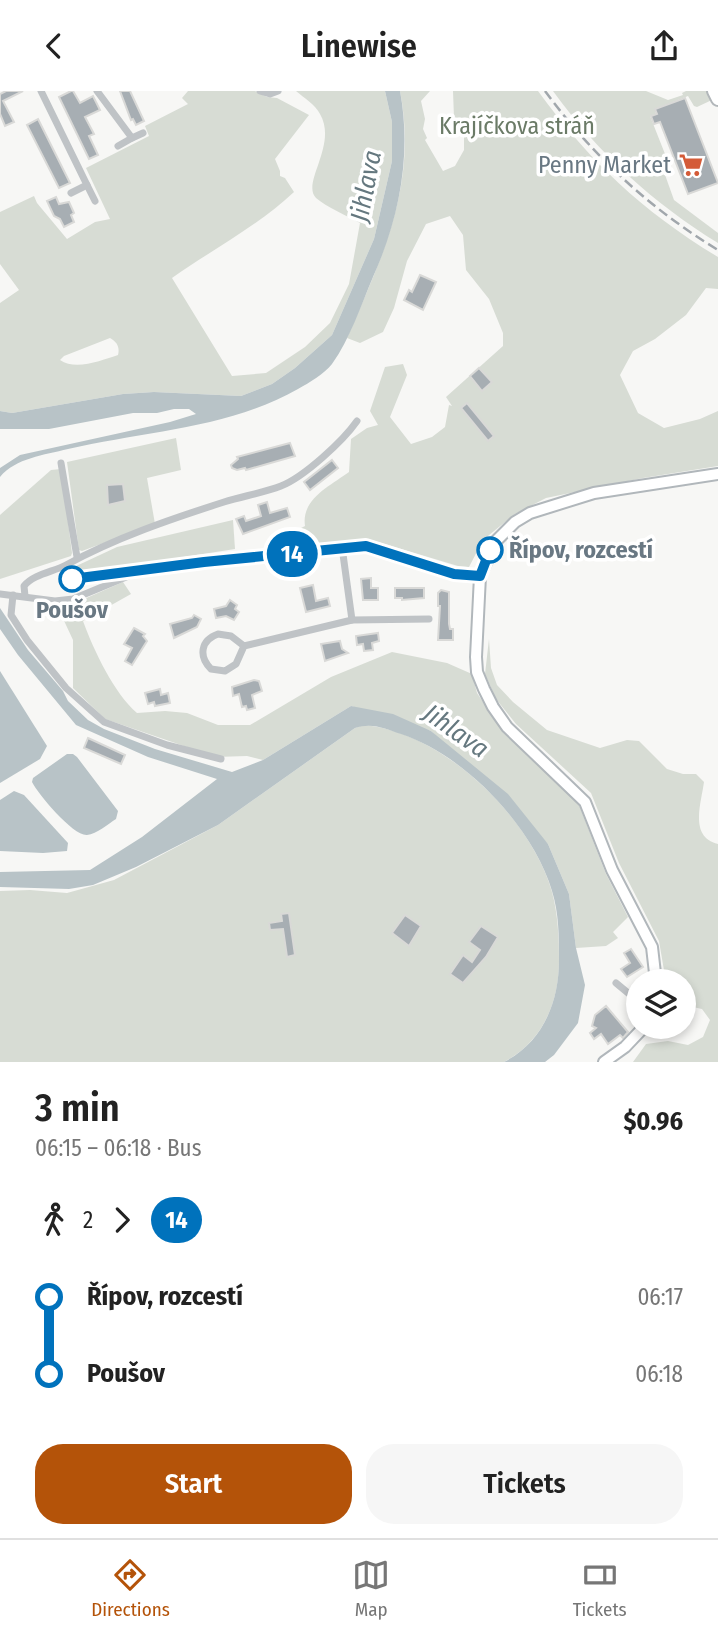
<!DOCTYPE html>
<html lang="en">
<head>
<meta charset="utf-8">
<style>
  body { margin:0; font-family:"Fira Sans Condensed",sans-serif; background:#f6f6f6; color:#222; height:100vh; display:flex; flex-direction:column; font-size:26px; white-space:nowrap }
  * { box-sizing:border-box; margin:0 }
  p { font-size:23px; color:#767676 }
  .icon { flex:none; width:38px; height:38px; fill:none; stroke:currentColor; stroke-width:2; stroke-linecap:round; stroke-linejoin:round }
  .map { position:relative; height:971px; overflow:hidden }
  .drawer { display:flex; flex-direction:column; background:#fff; flex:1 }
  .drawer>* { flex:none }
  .badge { padding:0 14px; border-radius:23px; font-size:24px; line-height:46px }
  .controls { position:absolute; left:626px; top:878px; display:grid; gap:14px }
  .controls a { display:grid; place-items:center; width:70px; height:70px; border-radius:50%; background:#fff; box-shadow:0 4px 10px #0003; font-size:35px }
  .map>.badge { position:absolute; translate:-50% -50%; box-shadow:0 0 0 4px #fff }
  .legs { display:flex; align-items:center; gap:10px; height:77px; padding:0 35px; font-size:23px }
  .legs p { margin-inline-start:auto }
  .head { display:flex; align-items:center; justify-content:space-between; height:119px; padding:0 35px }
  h1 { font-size:38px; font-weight:600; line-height:52px }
  .button { display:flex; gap:14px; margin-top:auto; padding:14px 35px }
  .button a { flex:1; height:80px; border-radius:28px; background:#b45309; color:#fff; font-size:28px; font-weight:600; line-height:80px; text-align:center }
  .button a+a { background:#f6f6f6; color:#222 }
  ul { padding:0 35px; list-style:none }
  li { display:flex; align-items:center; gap:24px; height:77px; font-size:26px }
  li i { display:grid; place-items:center; width:10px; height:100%; margin:0 9px; background:currentColor }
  li i::after { content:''; width:18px; height:18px; margin:-9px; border:5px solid; border-radius:50%; background:#fff }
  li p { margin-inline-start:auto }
  li:first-child i { background:linear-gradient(#0000 50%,currentColor 0) }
  li:last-child i { background:linear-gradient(currentColor 50%,#0000 0) }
  header { display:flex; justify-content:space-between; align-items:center; height:91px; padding:0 35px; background:#fff; font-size:32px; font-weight:600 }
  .menu { display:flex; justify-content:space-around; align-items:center; height:98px; border-top:2px solid #e0e0e0; background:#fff; font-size:19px; color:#767676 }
  .menu a { display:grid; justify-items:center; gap:4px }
  .menu .active { color:#b45309 }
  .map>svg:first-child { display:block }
</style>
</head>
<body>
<header><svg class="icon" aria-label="back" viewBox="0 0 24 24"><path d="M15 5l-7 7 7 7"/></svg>Linewise<svg class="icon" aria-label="share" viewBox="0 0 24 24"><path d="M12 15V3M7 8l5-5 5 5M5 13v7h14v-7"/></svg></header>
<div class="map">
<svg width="718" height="971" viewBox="0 0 718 971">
  <rect width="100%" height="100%" fill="#f7f7f5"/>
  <!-- green -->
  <g fill="#d7dcd4" fill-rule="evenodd">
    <path d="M188 0H255L267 6 277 7 309 24 275 68 280 80V85L285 87 294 101C258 135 213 158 172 187L232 285 266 282 305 256 330 232 349 193 360 132C348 125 326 116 316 107 301 92 338 54 320 23 315 13 304 7 296 0H385L392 31V70L374 148 332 244 295 277 272 293 241 305 154 301 123 303 12 322 0 320V212L19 199 0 173V121L34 105 37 112 67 148 95 131 110 128 86 77 149 45 145 35 188 13 182 7ZM110 247C117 251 120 256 118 264 102 269 76 280 60 269L64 265Z"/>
    <path d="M400 0H430L421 10 425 28 423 38 427 47 425 49 443 80 455 75 464 59V44L454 27 453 0H538C590 71 642 120 718 166V198L706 197 686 224 655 248 633 260 620 284 638 322 664 337 700 328 718 320V375L643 387 546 407 515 423 483 449 469 476 458 475 368 448 269 459 268 454 305 435C301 408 330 395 349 381L351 348 367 337 378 334 370 320 385 276 403 273 407 284 390 326 411 353 432 346 445 336 449 314 452 315 446 306 503 255V242L489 208 466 179 463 144 450 125 426 133 407 170 394 217 383 241 360 252 347 247C383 164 418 92 400 0Z"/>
    <path d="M553 0H646L668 9 683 4 682 2 686 0H710L714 8 697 16 694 15 688 5 655 18 656 23 650 25 667 68 664 81 674 109 718 142V152C653 112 598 62 553 0Z"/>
    <polygon points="176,347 181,379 147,387 155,433 82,460 79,459 67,371"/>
    <polygon points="61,378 72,462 71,465 0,488 0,424 51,379"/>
    <polygon points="233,429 235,458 74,483 72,477 117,456"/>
    <path d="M123 491 131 503 83 530C94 560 114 602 137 622L165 620 187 622 218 634H250L331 586 392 561 447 572 472 583 477 602 503 641 579 714 606 783 628 826 613 841 618 847 606 855 576 857 569 803 548 753 431 640 351 615 263 669 247 665 216 666 105 628 73 597V549L59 519Z"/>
    <path d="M489 548 491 577 497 594 513 611 547 639 600 657 627 649 639 650 667 678 683 683H696L704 691C701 713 689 746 718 753V971H633L646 953 668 950 688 954 703 946 710 929 702 918 684 914V891H666L659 850 619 772 591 702 516 633 496 608 485 583Z"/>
    <path d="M363 634C442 640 531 726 552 801 558 824 559 846 559 870 559 912 542 951 504 971H0V800L30 799 67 802 114 789 218 734 355 637Z"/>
  </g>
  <!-- water -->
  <g fill="#b8c3c7">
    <path d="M385 0H400C412 64 399 128 373 186 361 214 350 248 332 273 324 283 309 292 298 298 227 338 145 340 68 358 44 364 16 367 0 386V377L20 364 170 331 196 323 189 318H174L157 322H133L49 338H0V320L12 322 123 303 154 301 241 305 272 293 295 277 332 244 374 148 392 70V31Z"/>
    <path d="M0 517 28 559 63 600 68 610 88 629 104 638 155 658 232 681 263 669 351 615 393 623 431 640 508 703 548 753 569 803 576 857 585 894 578 932 554 964 545 971H504C543 951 559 911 559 869 559 845 559 823 552 800 533 736 465 664 401 643 386 638 372 631 355 637L218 734 136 776 93 794 69 798 0 796V781L90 779 142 746 217 688 148 666 76 634 18 564 0 538Z"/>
    <polygon points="0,580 47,655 40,668 0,692"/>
    <path d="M67 663H73L77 666 118 720 116 728C108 733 97 743 87 744 73 745 38 703 32 691L33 687Z"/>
    <polygon points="14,700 24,704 68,752 67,760 43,762 0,760 0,709"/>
  </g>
  <!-- building -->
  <g fill="#a7aeb3" stroke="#d9d9d7" stroke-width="2">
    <polygon points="6,0 23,0 3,10 14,31 5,35 0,23 0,3"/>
    <polygon points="71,0 73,0 80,12 93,5 100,19 85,26 94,43 89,45 98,64 89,68 59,6"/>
    <polygon points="120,0 130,0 144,30 136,34 133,28 131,29"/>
    <polygon points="685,7 718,92 688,103 660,31 654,33 651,25 657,23 655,18"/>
    <polygon points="38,28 70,92 59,97 27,34"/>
    <polygon points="56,106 59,113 69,111 74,122 71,124 74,131 64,136 60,128 54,125 47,110"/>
    <polygon points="420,184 436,191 423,219 404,209 409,199 412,201"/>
    <polygon points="479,277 492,291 482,300 470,285"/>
    <polygon points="467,312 494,345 488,350 461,317"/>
    <polygon points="290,352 295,365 246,379 245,377 237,379 232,377 231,374 238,368 237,366"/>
    <polygon points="332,369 338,377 310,399 304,391"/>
    <polygon points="123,393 125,410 108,414 107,394"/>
    <polygon points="267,411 270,422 287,417 290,426 243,443 236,428 244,425 246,430 261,425 258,414"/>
    <polygon points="371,487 371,497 378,497 378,509 363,509 361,488"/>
    <polygon points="313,494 316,510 328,507 330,515 306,521 300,497"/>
    <polygon points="395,497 424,497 424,507 402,509 402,507 395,507"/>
    <polygon points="441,499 449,501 449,533 450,538 453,538 453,549 438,549 440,515 438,515 438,502"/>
    <polygon points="230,509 237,514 235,518 239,521 234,529 226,525 216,527 214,518 226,515"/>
    <polygon points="194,524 201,528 197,536 174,547 170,533 192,527"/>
    <polygon points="134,537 145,543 143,545 147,550 132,574 125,570 132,557 124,553"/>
    <polygon points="378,542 379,550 372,552 373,559 364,560 363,553 357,554 356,545"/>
    <polygon points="340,550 342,558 348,562 325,570 321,553"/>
    <polygon points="254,589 259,590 262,600 252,604 255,617 247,619 246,615 242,616 239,603 233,605 232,596"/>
    <polygon points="160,598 161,604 168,602 170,612 155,615 154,611 148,613 145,602"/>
    <polygon points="88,647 125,664 121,673 84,657"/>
    <polygon points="289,822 295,864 287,866 283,838 270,839 269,832 282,830 281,823"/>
    <polygon points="405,824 421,835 409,855 392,842"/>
    <polygon points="481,835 498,846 486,866 463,892 450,883 463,864 472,871 480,859 469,851"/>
    <polygon points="631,858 643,876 627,886 621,878 630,872 624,862"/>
    <polygon points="606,915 628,941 623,947 620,944 608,953 601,943 594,948 590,942 596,937 592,935 595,924"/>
  </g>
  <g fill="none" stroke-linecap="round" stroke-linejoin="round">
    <!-- secondary casing -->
    <g stroke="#b1b7bb" stroke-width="14">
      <g id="secondary">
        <polyline points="656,891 652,856 612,779 585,711 507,636 493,616 484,598 477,581 476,566 480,485 496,450 515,431 530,422 594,402 718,383"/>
        <polyline points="604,971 625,956 644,936"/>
      </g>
    </g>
    <!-- primary casing -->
    <g stroke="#b2b7ba" stroke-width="16">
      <polyline id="primary" points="714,0 718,8"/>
    </g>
    <!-- street -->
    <g stroke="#bfc3c6" stroke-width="7">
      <polyline points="41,0 87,94 71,102"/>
      <polyline points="97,0 132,47 118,55"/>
      <polyline points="260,0 270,3 278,0"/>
      <polyline points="132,47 143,42"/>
      <polyline points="87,94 95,110"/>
      <polyline points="61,372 77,466"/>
      <polyline points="342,456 352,529"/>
      <polyline points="0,503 55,510 73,508 143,479 354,456 378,458 454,483 480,485"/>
      <polyline points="13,504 11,524 27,549 66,597 104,631 167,654 221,668"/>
      <path d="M25 505 24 495C34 483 53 481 66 474 115 447 171 428 224 411 243 405 263 402 281 395 304 386 343 350 357 330"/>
      <path d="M244 555 236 573 225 580 211 578C198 565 201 549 218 543L231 545 244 555 352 529 429 528"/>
      <polyline points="616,892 639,911"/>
    </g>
    <!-- secondary -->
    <use href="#secondary" stroke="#fff" stroke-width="10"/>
    <!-- primary -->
    <use href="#primary" stroke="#fff" stroke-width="12"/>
    <!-- rail -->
    <path stroke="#a1a7ac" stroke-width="2.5" stroke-dasharray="10 5" stroke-linecap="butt" d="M545 0C593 65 649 117 718 159"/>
  </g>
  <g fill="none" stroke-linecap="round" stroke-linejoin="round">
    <!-- line-1 casing -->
    <g stroke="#fff" stroke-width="16">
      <polyline id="line-1" points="72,488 204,471 366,455 454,483 480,485 490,459"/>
    </g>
    <!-- line-1 -->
    <use href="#line-1" stroke="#0072bc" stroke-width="10"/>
  </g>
  <!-- icons -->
  <defs>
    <g id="supermarket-bare" transform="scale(1.89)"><path d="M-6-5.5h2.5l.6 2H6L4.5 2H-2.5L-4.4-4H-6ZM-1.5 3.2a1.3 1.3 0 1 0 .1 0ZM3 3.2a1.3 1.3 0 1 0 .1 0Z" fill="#d45b38" stroke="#fff" stroke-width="2.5" paint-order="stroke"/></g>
  </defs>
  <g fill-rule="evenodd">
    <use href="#supermarket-bare" x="691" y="74"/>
  </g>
  <!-- markers -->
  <g fill="#fff" stroke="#0072bc" stroke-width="3.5">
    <circle cx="490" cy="459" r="12"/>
    <circle cx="72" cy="488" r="12"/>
  </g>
  <g text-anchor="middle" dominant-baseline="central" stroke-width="7" stroke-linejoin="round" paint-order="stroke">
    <!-- park labels -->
    <g font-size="24" fill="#6b7b67" stroke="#fff">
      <text x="517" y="35">Krajíčkova stráň</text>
    </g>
    <!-- poi labels -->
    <g font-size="24" fill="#697883" stroke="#fff" text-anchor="end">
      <text x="671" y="74">Penny Market</text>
    </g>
    <!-- stop labels -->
    <g font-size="24" font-weight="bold" fill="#697883" stroke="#fff" text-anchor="start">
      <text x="509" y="459">Řípov, rozcestí</text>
      <text x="72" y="519" text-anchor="middle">Poušov</text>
    </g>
    <!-- water labels -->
    <g font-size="26" font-style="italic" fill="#65787f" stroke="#fff">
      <text transform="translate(366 95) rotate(-79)">Jihlava</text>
      <text transform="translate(456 640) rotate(35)">Jihlava</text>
    </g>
  </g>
</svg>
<div class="controls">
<a><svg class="icon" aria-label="layers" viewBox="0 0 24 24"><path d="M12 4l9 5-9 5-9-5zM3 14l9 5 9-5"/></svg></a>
</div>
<b class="badge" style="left:292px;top:463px;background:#0072bc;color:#fff">14</b>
</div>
<section class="drawer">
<div class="head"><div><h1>3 min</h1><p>06:15 – 06:18 · Bus</p></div><b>$0.96</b></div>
<div class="legs"><svg class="icon" aria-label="walk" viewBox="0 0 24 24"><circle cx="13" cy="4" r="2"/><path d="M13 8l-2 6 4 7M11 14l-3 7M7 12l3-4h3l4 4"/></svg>2<svg class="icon" aria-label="forward" viewBox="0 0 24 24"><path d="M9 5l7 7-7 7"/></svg><b class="badge" style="background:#0072bc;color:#fff">14</b></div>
<ul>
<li><i style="color:#0072bc"></i><b>Řípov, rozcestí</b><p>06:17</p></li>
<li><i style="color:#0072bc"></i><b>Poušov</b><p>06:18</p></li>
</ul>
<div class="button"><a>Start</a><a>Tickets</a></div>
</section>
<nav class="menu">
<a class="active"><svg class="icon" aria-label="directions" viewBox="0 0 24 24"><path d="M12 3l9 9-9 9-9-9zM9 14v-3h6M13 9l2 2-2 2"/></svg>Directions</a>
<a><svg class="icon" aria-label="map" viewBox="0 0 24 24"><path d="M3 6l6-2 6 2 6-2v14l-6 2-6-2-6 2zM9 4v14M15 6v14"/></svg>Map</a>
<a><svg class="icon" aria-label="tickets" viewBox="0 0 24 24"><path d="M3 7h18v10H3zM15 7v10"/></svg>Tickets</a>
</nav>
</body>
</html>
